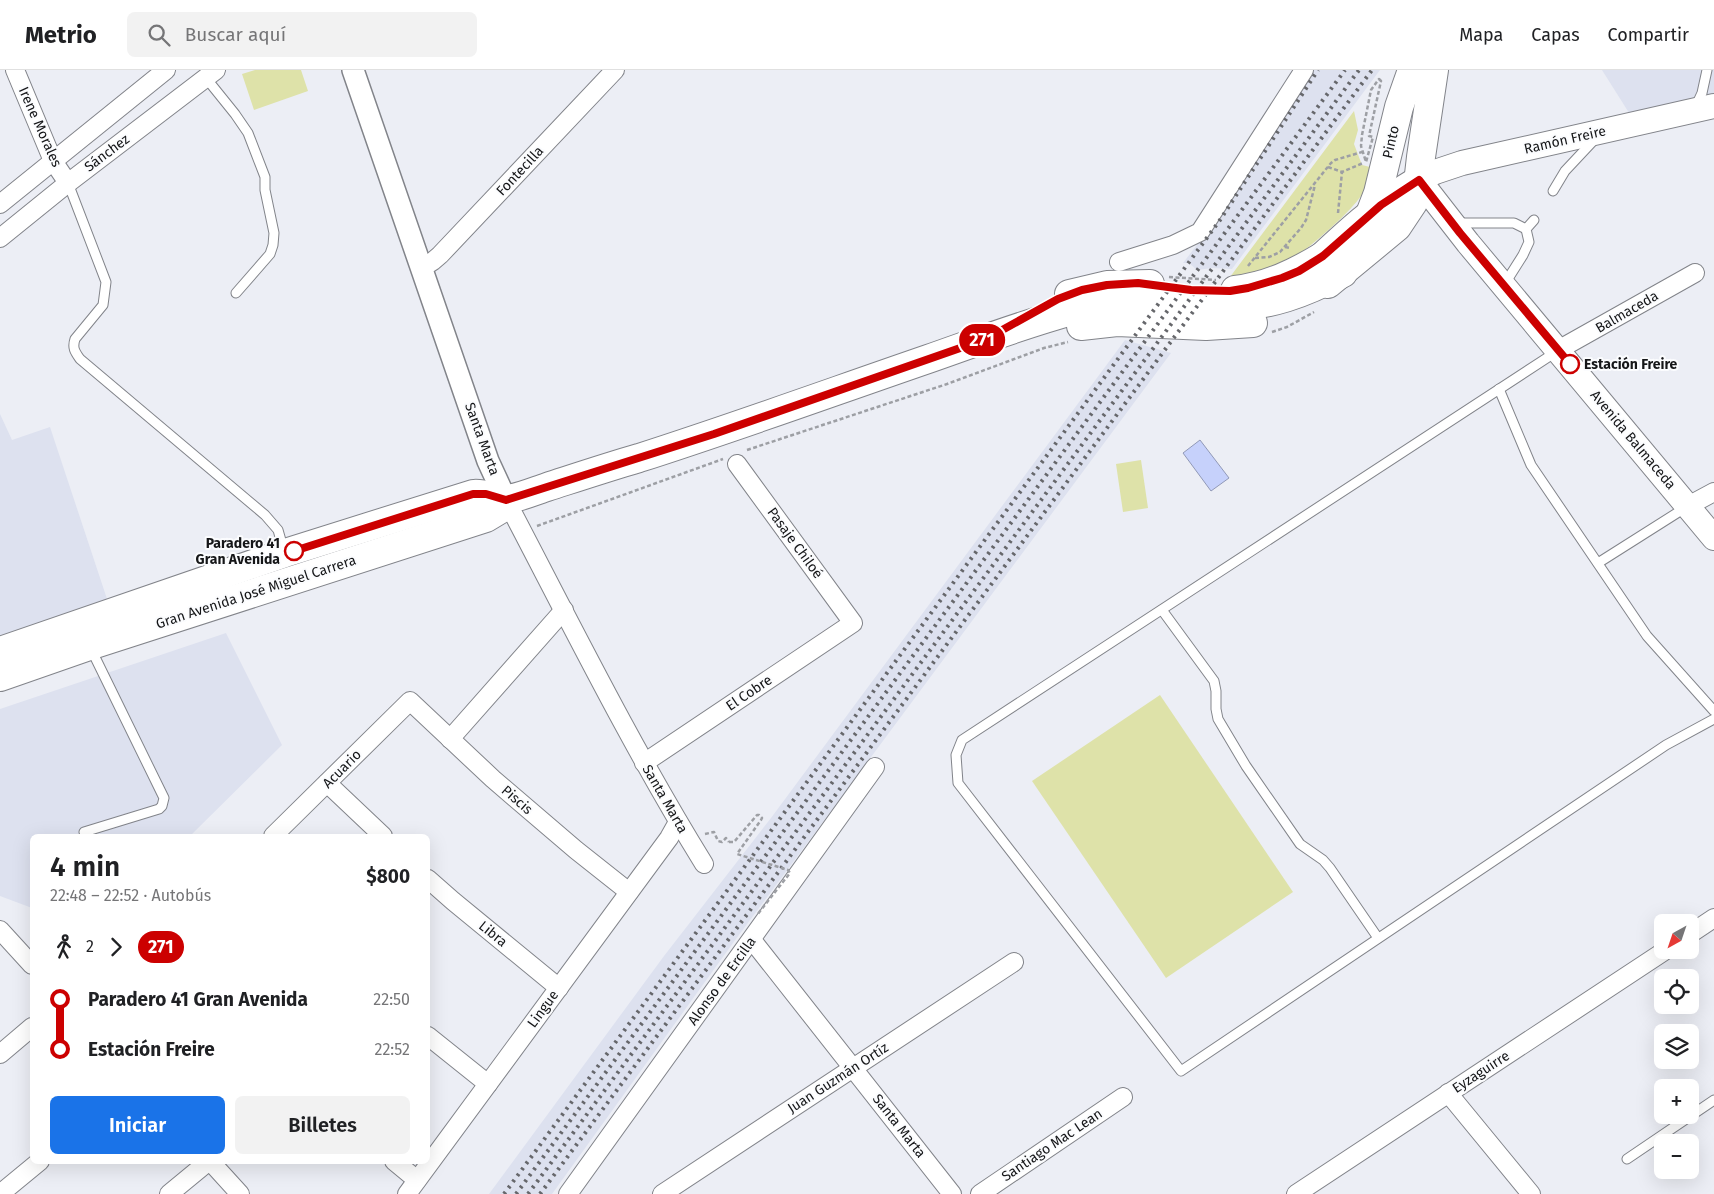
<!DOCTYPE html>
<html lang="es">
<head>
<meta charset="utf-8">
<style>
  body { margin:0; font-family:"Fira Sans",sans-serif; background:#f2f2f2; color:#202124; height:100vh; display:flex; flex-direction:column; font-size:19px; white-space:nowrap }
  * { box-sizing:border-box; margin:0 }
  p { font-size:16px; color:#757577 }
  .icon { flex:none; width:28px; height:28px; fill:none; stroke:currentColor; stroke-width:2; stroke-linecap:round; stroke-linejoin:round }
  .map { position:relative; flex:1; overflow:hidden }
  .drawer { position:absolute; left:30px; top:764px; width:400px; height:330px; display:flex; flex-direction:column; background:#fff; border-radius:8px; box-shadow:0 5px 20px #0002 }
  .drawer>* { flex:none }
  .badge { padding:0 10px; border-radius:16px; font-size:18px; line-height:32px }
  .needle { width:32px; rotate:220deg }
  .controls { position:absolute; left:1654px; top:844px; display:grid; gap:10px }
  .controls a { display:grid; place-items:center; width:45px; height:45px; border-radius:8px; background:#fff; box-shadow:0 5px 20px #0002; font-size:25px }
  .map>.badge { position:absolute; translate:-50% -50%; box-shadow:0 0 0 2px #fff }
  .legs { display:flex; align-items:center; gap:8px; height:55px; padding:0 20px; font-size:16px }
  .legs p { margin-inline-start:auto }
  .headline { display:flex; align-items:center; justify-content:space-between; height:85px; padding:0 20px }
  h1 { font-size:28px; font-weight:600; line-height:38px }
  .primary-button { display:flex; gap:10px; margin-top:auto; padding:10px 20px }
  .primary-button a { flex:1; height:58px; border-radius:8px; background:#1a73e8; color:#fff; font-size:20px; font-weight:600; line-height:58px; text-align:center }
  .primary-button a+a { background:#f2f2f2; color:#202124 }
  ul { padding:0 20px; list-style:none }
  li { display:flex; align-items:center; gap:18px; height:50px; font-size:19px }
  li i { display:grid; place-items:center; width:8px; height:100%; margin:0 6px; background:currentColor }
  li i::after { content:''; width:12px; height:12px; margin:-6px; border:4px solid; border-radius:50%; background:#fff }
  li p { margin-inline-start:auto }
  li:first-child i { background:linear-gradient(#0000 50%,currentColor 0) }
  li:last-child i { background:linear-gradient(currentColor 50%,#0000 0) }
  header { display:flex; align-items:center; gap:30px; box-sizing:border-box; height:70px; padding:0 25px; background:#fff; border-bottom:1px solid #e0e0e0 }
  header strong { font-size:24px }
  nav { display:flex; gap:28px; margin-inline-start:auto; font-size:18px }
  .search { width:350px; height:45px; background:#f2f2f2; display:flex; align-items:center; gap:12px; box-sizing:border-box; padding:0 18px; border-radius:8px; color:#757577; font-size:19px }
  .map>svg:first-child { display:block }
</style>
</head>
<body>
<header>
<strong>Metrio</strong>
<div class="search"><svg class="icon" aria-label="search" viewBox="0 0 24 24"><circle cx="10" cy="10" r="6"/><path d="M15 15l6 6"/></svg>Buscar aquí</div>
<nav><a>Mapa</a><a>Capas</a><a>Compartir</a></nav>
</header>
<div class="map">
<svg width="1714" height="1124" viewBox="0 0 1714 1124">
  <rect width="100%" height="100%" fill="#eceef5"/>
  <!-- built -->
  <g fill="#dde1ef">
    <polygon points="1311,0 1380,0 1232,199 1212,198 1197,200 1189,193 1183,193 1203,167"/>
    <polygon points="1602,0 1714,0 1714,26 1631,46"/>
    <polygon points="1125,270 1171,283 733,873 552,1124 489,1124 664,886 771,748"/>
    <polygon points="0,344 12,370 50,357 108,532 0,568"/>
    <polygon points="226,563 282,675 190,766 32,766 32,838 0,826 0,639"/>
  </g>
  <!-- green -->
  <g fill="#dee2a9">
    <polygon points="255,0 301,0 308,21 254,40 242,4"/>
    <path d="M1354 41 1358 60 1354 74 1362 95 1370 97C1372 105 1366 119 1361 126 1348 145 1298 189 1276 199 1261 205 1243 207 1227 211Z"/>
    <polygon points="1141,390 1148,438 1123,442 1116,394"/>
    <polygon points="1160,625 1293,822 1166,908 1032,711"/>
  </g>
  <!-- water -->
  <polygon fill="#c6d1fb" stroke="#9199b7" points="1200,370 1229,408 1211,421 1183,383"/>
  <g fill="none" stroke-linecap="round" stroke-linejoin="round">
    <!-- service casing -->
    <g stroke="#82848a" stroke-width="11">
      <g id="service">
        <polyline points="206,8 235,44 248,63 265,107 265,120 274,163 273,175 270,184 236,223"/>
        <polyline points="1695,38 1702,23 1707,0"/>
        <path d="M68 113 106 212 103 235 75 269C72 278 75 282 80 289L265 445 278 460 284 481"/>
        <polyline points="1553,121 1565,101 1595,69"/>
        <polyline points="1457,153 1514,153 1526,159"/>
        <polyline points="1504,215 1523,185 1529,172 1526,159 1534,150"/>
        <polyline points="1556,282 962,670 956,685 958,713 1181,1001 1666,675 1714,649"/>
        <polyline points="1499,319 1531,395 1647,566 1714,641"/>
        <polyline points="1598,493 1688,436"/>
        <polyline points="1162,540 1214,611 1216,621 1216,639 1218,649 1246,696 1300,774 1323,790 1330,798 1378,868"/>
        <polyline points="84,762 159,739 162,736 164,728 91,579"/>
        <polyline points="1627,1089 1714,1030"/>
      </g>
    </g>
    <!-- minor casing -->
    <g stroke="#82848a" stroke-width="20">
      <g id="minor">
        <polyline points="15,0 53,91 68,113"/>
        <polyline points="0,134 166,0"/>
        <polyline points="0,168 68,113 216,0"/>
        <polyline points="1119,192 1173,175 1200,162 1304,0"/>
        <polyline points="422,198 433,191 440,185 615,0"/>
        <polyline points="1558,280 1695,203"/>
        <path d="M506 430C570 552 631 676 704 794"/>
        <polyline points="1688,436 1714,422"/>
        <polyline points="450,669 564,540"/>
        <polyline points="644,693 853,553 737,394"/>
        <polyline points="327,713 383,766"/>
        <polyline points="273,766 410,631 493,709 576,780 629,822"/>
        <polyline points="428,809 453,831 559,918"/>
        <polyline points="0,860 32,895"/>
        <polyline points="1690,864 1714,848"/>
        <polyline points="752,870 952,1124"/>
        <polyline points="428,966 488,1014"/>
        <polyline points="0,984 32,957"/>
        <polyline points="1448,1023 1531,1124"/>
        <polyline points="210,1091 240,1124"/>
        <polyline points="394,1091 417,1110"/>
        <polyline points="0,1124 40,1091"/>
        <polyline points="169,1124 209,1091"/>
        <polyline points="407,1124 669,768 678,752"/>
        <polyline points="568,1124 875,697"/>
        <polyline points="662,1124 1014,892"/>
        <polyline points="980,1124 1123,1027"/>
        <polyline points="1296,1124 1666,880"/>
      </g>
    </g>
    <!-- tertiary casing -->
    <g stroke="#82848a" stroke-width="24">
      <polyline id="tertiary" points="353,0 488,391 506,430"/>
    </g>
    <!-- secondary casing -->
    <g stroke="#82848a" stroke-width="26">
      <polyline id="secondary" points="1714,36 1462,93 1435,102 1419,110 1468,173 1714,468"/>
    </g>
    <!-- primary casing -->
    <g stroke="#82848a" stroke-width="30">
      <g id="primary">
        <polyline points="1370,144 1378,123 1399,37 1412,0"/>
        <path d="M1310 198C1344 166 1378 134 1419 110"/>
        <polyline points="1328,214 1397,157 1413,133 1417,122 1421,87 1434,0"/>
        <path d="M1235 220C1268 216 1295 203 1323 186"/>
        <polyline points="1069,224 1107,215 1150,214"/>
        <polyline points="1081,256 1117,252 1206,256 1253,253"/>
        <path d="M0 581 285 483 473 424C485 422 497 431 508 429 521 427 535 421 547 417 578 407 608 397 639 388 736 357 832 322 928 289 977 272 1026 253 1076 240 1126 226 1175 238 1226 237 1271 236 1303 224 1343 203"/>
        <polyline points="0,607 89,576 486,448 501,439 506,430"/>
      </g>
    </g>
    <!-- path -->
    <g stroke="#9d9fa4" stroke-width="2.5" stroke-dasharray="4 2.5" stroke-linecap="butt">
      <polygon points="1379,9 1381,11 1369,66 1373,67 1366,92 1361,76 1362,65 1371,20"/>
      <polyline points="1328,97 1342,102 1363,93"/>
      <polyline points="1338,143 1342,102"/>
      <polyline points="1285,177 1291,178"/>
      <polyline points="1255,188 1269,187 1280,182 1301,158 1306,150 1315,115"/>
      <polyline points="1248,196 1331,93 1335,90 1362,82"/>
      <polyline points="1169,207 1216,210"/>
      <polyline points="1272,262 1287,257 1314,242"/>
      <polyline points="747,380 947,314 1044,278 1068,272"/>
      <polyline points="537,456 723,389"/>
      <polyline points="705,764 714,762 718,771 722,772 726,768 729,772"/>
    </g>
    <!-- service -->
    <use href="#service" stroke="#fff" stroke-width="9"/>
    <!-- minor -->
    <use href="#minor" stroke="#fff" stroke-width="18"/>
    <!-- tertiary -->
    <use href="#tertiary" stroke="#fff" stroke-width="21"/>
    <!-- secondary -->
    <use href="#secondary" stroke="#fff" stroke-width="24"/>
    <!-- primary -->
    <use href="#primary" stroke="#fff" stroke-width="28"/>
    <!-- rail -->
    <g stroke="#66676b" stroke-width="4" stroke-dasharray="2.5 5" stroke-linecap="butt">
      <polyline points="504,1124 1220,150 1318,0"/>
      <polyline points="516,1124 1345,0"/>
      <polyline points="528,1124 1359,0"/>
      <polyline points="540,1124 1372,0"/>
    </g>
    <!-- path-bridge -->
    <polyline stroke="#9d9fa4" stroke-width="2.5" stroke-dasharray="4 2.5" stroke-linecap="butt" points="729,772 734,772 757,745 759,745 762,748 761,750 737,784 788,800 790,803 757,845"/>
  </g>
  <g fill="none" stroke-linecap="round" stroke-linejoin="round">
    <!-- line-1 casing -->
    <g stroke="#fff" stroke-width="11">
      <polyline id="line-1" points="294,481 473,424 486,424 506,430 714,364 986,269 1058,229 1082,220 1107,215 1138,213 1191,220 1230,221 1248,218 1282,208 1299,201 1323,186 1381,135 1419,110 1460,163 1570,294"/>
    </g>
    <!-- line-1 -->
    <use href="#line-1" stroke="#c00" stroke-width="8"/>
  </g>
  <!-- markers -->
  <g fill="#fff" stroke="#c00" stroke-width="2.5">
    <circle cx="1570" cy="294" r="9"/>
    <circle cx="294" cy="481" r="9"/>
  </g>
  <g text-anchor="middle" dominant-baseline="central" stroke-width="4" stroke-linejoin="round" paint-order="stroke">
    <!-- street labels -->
    <g font-size="14" fill="#151618" stroke="#fbfcfe">
      <text transform="translate(40 57) rotate(66)">Irene Morales</text>
      <text transform="translate(1565 70) rotate(-13)">Ramón Freire</text>
      <text transform="translate(1391 72) rotate(-77)">Pinto</text>
      <text transform="translate(107 83) rotate(-37)">Sánchez</text>
      <text transform="translate(520 101) rotate(-47)">Fontecilla</text>
      <text transform="translate(1627 242) rotate(-30)">Balmaceda</text>
      <text transform="translate(482 369) rotate(70)">Santa Marta</text>
      <text transform="translate(1633 370) rotate(50)">Avenida Balmaceda</text>
      <text transform="translate(795 473) rotate(54)">Pasaje Chiloé</text>
      <text transform="translate(256 522) rotate(-18)">Gran Avenida José Miguel Carrera</text>
      <text transform="translate(749 623) rotate(-34)">El Cobre</text>
      <text transform="translate(342 699) rotate(-45)">Acuario</text>
      <text transform="translate(665 729) rotate(60)">Santa Marta</text>
      <text transform="translate(517 730) rotate(41)">Piscis</text>
      <text transform="translate(493 864) rotate(39)">Libra</text>
      <text transform="translate(722 911) rotate(-54)">Alonso de Ercilla</text>
      <text transform="translate(543 939) rotate(-54)">Lingue</text>
      <text transform="translate(1481 1002) rotate(-33)">Eyzaguirre</text>
      <text transform="translate(838 1008) rotate(-33)">Juan Guzmán Ortíz</text>
      <text transform="translate(899 1056) rotate(52)">Santa Marta</text>
      <text transform="translate(1052 1075) rotate(-34)">Santiago Mac Lean</text>
    </g>
    <!-- stop labels -->
    <g font-size="14" font-weight="bold" fill="#151618" stroke="#fbfcfe" text-anchor="start">
      <text x="1584" y="294">Estación Freire</text>
      <text x="280" y="473" text-anchor="end">Paradero 41<tspan x="280" dy="16">Gran Avenida</tspan></text>
    </g>
  </g>
</svg>
<div class="controls">
<a><svg class="needle" viewBox="-14 -14 28 28"><path d="M0-13l5 13h-10z" fill="#e53935"/><path d="M0 13l5-13h-10z" fill="#757577"/></svg></a>
<a><svg class="icon" aria-label="locate" viewBox="0 0 24 24"><circle cx="12" cy="12" r="6"/><path d="M12 2v4M12 18v4M2 12h4M18 12h4"/></svg></a>
<a><svg class="icon" aria-label="layers" viewBox="0 0 24 24"><path d="M12 4l9 5-9 5-9-5zM3 14l9 5 9-5"/></svg></a>
<a>+</a>
<a>−</a>
</div>
<b class="badge" style="left:982px;top:270px;background:#c00;color:#fff">271</b>
<section class="drawer">
<div class="headline"><div><h1>4 min</h1><p>22:48 – 22:52 · Autobús</p></div><b>$800</b></div>
<div class="legs"><svg class="icon" aria-label="walk" viewBox="0 0 24 24"><circle cx="13" cy="4" r="2"/><path d="M13 8l-2 6 4 7M11 14l-3 7M7 12l3-4h3l4 4"/></svg>2<svg class="icon" aria-label="forward" viewBox="0 0 24 24"><path d="M9 5l7 7-7 7"/></svg><b class="badge" style="background:#c00;color:#fff">271</b></div>
<ul>
<li><i style="color:#c00"></i><b>Paradero 41 Gran Avenida</b><p>22:50</p></li>
<li><i style="color:#c00"></i><b>Estación Freire</b><p>22:52</p></li>
</ul>
<div class="primary-button"><a>Iniciar</a><a>Billetes</a></div>
</section>
</div>
</body>
</html>
